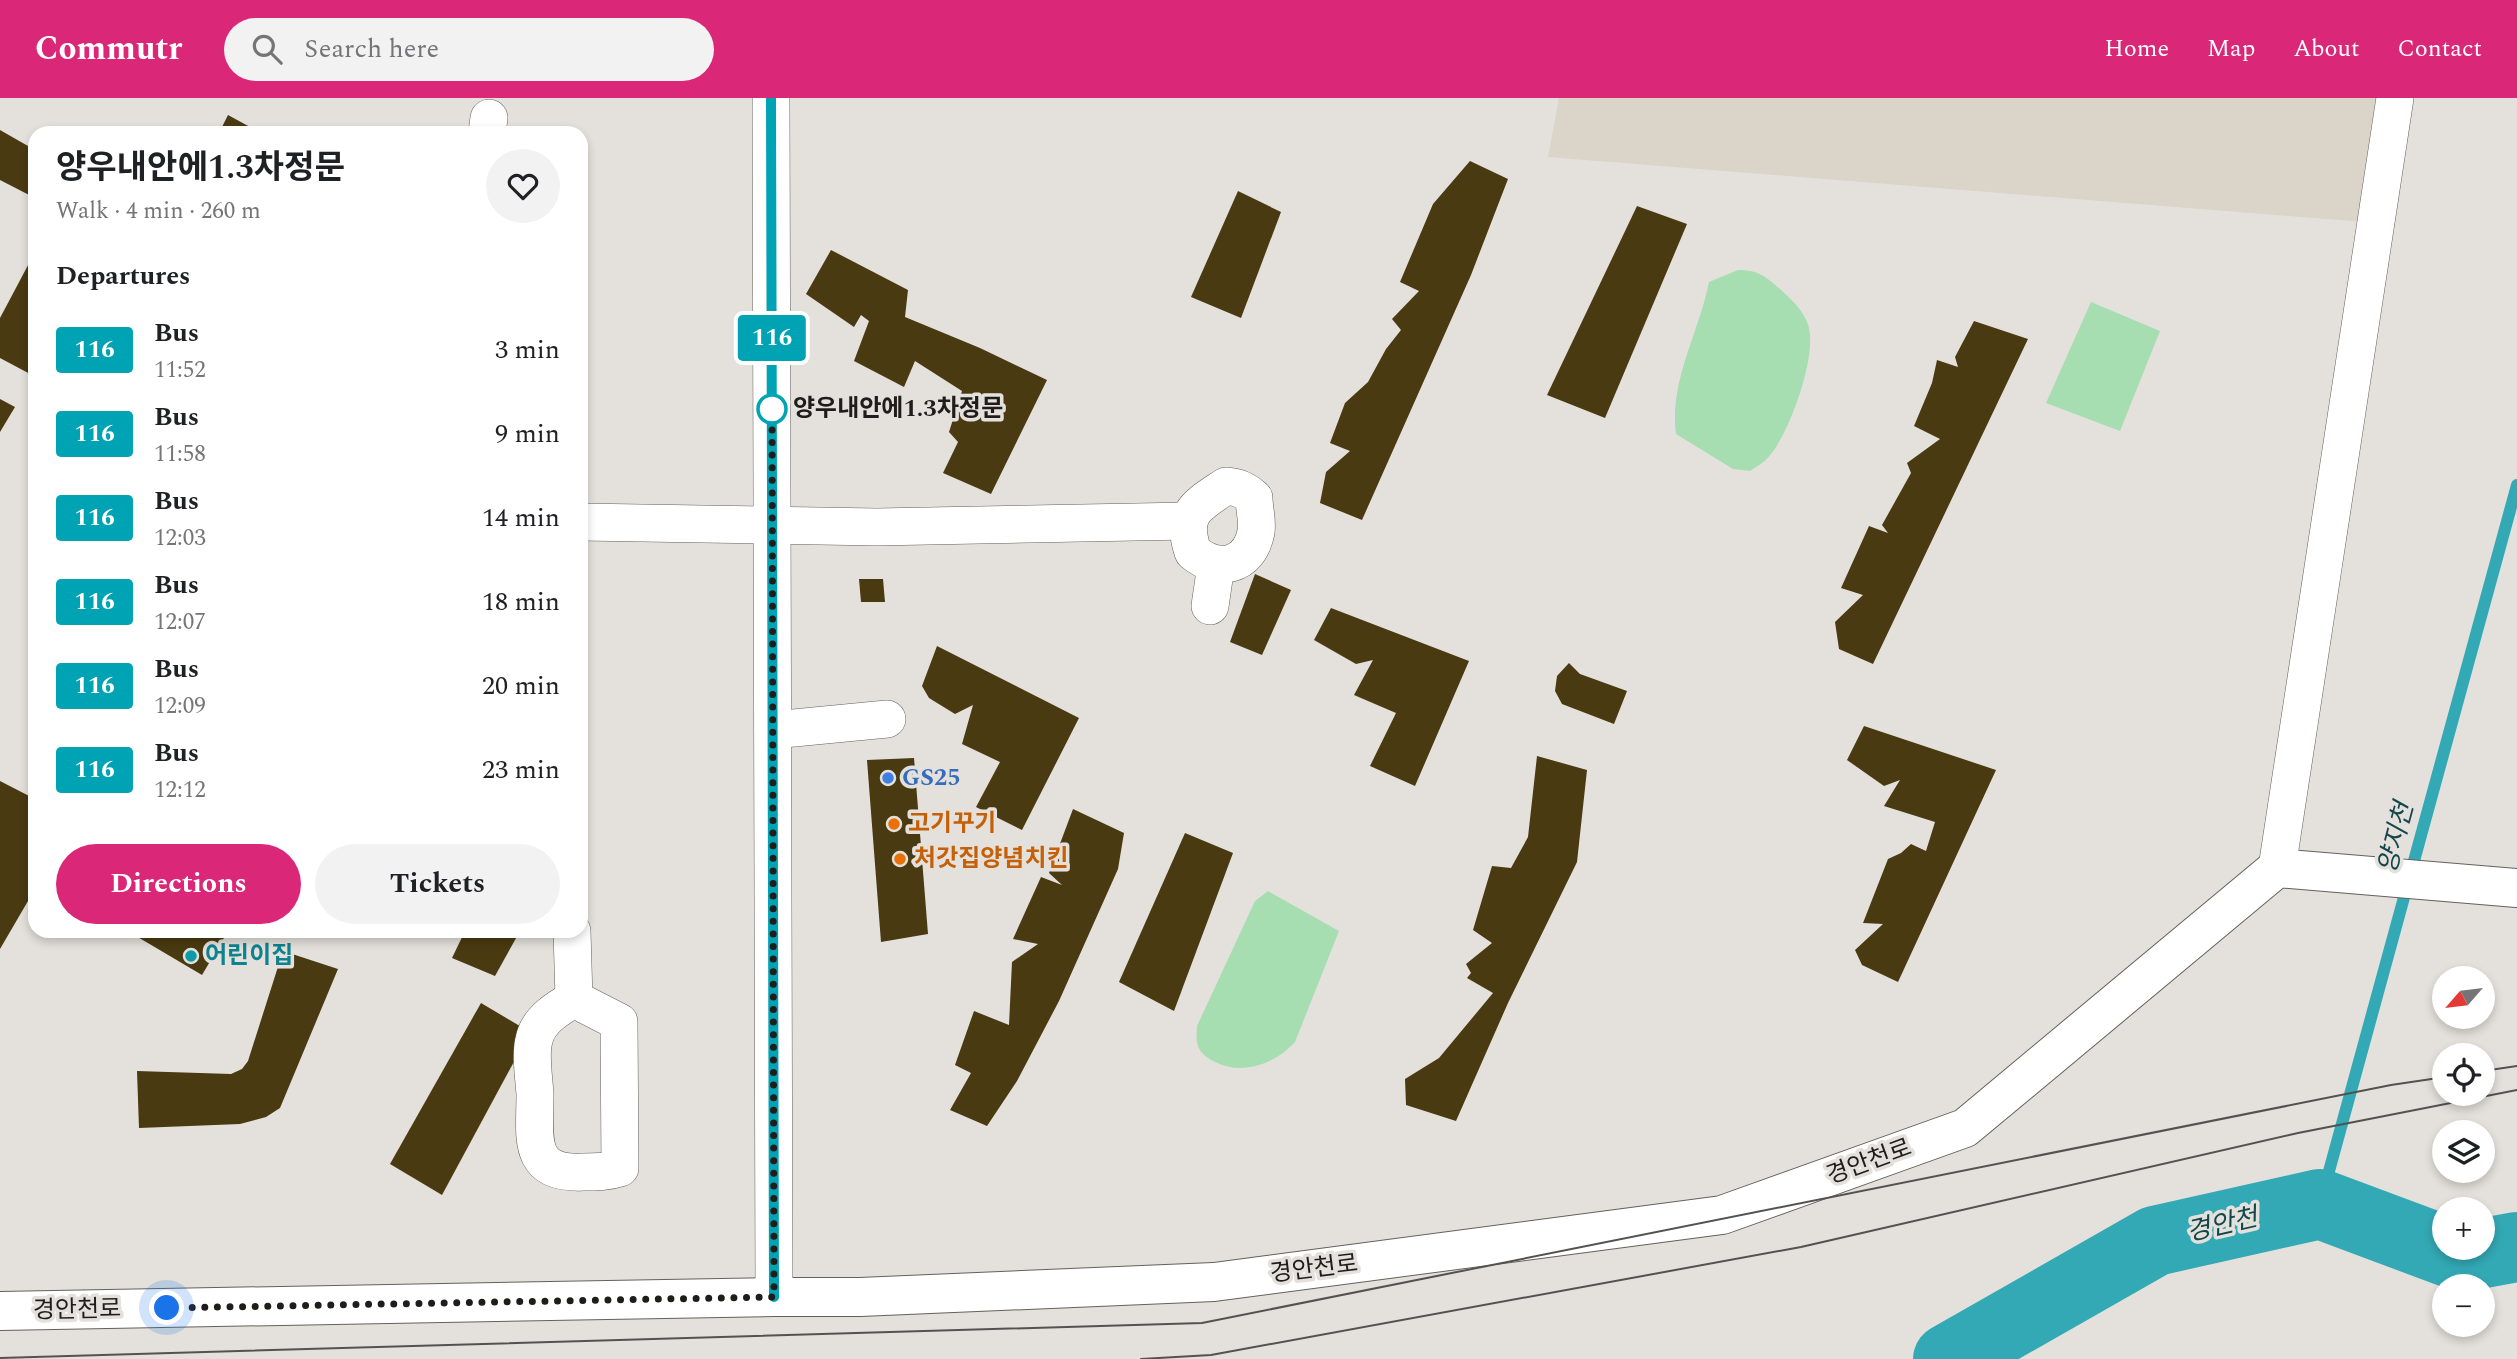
<!DOCTYPE html>
<html lang="en">
<head>
<meta charset="utf-8">
<style>
  body { margin:0; font-family:Spectral,"Noto Sans KR",serif; background:#f2f2f2; color:#202124; height:100vh; display:flex; flex-direction:column; font-size:26px; white-space:nowrap }
  * { box-sizing:border-box; margin:0 }
  p { font-size:23px; color:#757577 }
  .icon { flex:none; width:38px; height:38px; fill:none; stroke:currentColor; stroke-width:2; stroke-linecap:round; stroke-linejoin:round }
  .map { position:relative; flex:1; overflow:hidden }
  .panel { position:absolute; left:28px; top:28px; width:560px; height:812px; display:flex; flex-direction:column; background:#fff; border-radius:21px; box-shadow:0 4px 10px #0003 }
  .panel>* { flex:none }
  .badge { padding:0 14px; border-radius:5px; font-size:24px; line-height:46px }
  .needle { width:46px; rotate:242deg }
  .fabs { position:absolute; left:2432px; top:868px; display:grid; gap:14px }
  .fabs a { display:grid; place-items:center; width:63px; height:63px; border-radius:50%; background:#fff; box-shadow:0 4px 10px #0003; font-size:35px }
  .you { position:absolute; width:35px; height:35px; margin:-18px; border:5px solid #fff; border-radius:50%; background:#1a73e8; box-shadow:0 0 0 10px #1a73e833 }
  .map>.badge { position:absolute; translate:-50% -50%; box-shadow:0 0 0 4px #fff }
  h2 { padding:0 28px; font-size:26px; line-height:63px }
  .round { display:grid; place-items:center; flex:none; width:74px; height:74px; border-radius:37px; background:#f2f2f2 }
  .summary { display:flex; align-items:center; justify-content:space-between; height:119px; padding:0 28px }
  h1 { font-size:33px; font-weight:700; line-height:52px }
  .action { display:flex; gap:14px; margin-top:auto; padding:14px 28px }
  .action a { flex:1; height:80px; border-radius:42px; background:#db2777; color:#fff; font-size:28px; font-weight:700; line-height:80px; text-align:center }
  .action a+a { background:#f2f2f2; color:#202124 }
  ul { padding:0; list-style:none }
  li { display:flex; align-items:center; gap:21px; height:84px; padding:0 28px }
  li div { flex:1 }
  li b { display:block; font-size:26px }
  li em { font-style:normal }
  li .badge { min-width:77px; font-weight:700; text-align:center }
  header { display:flex; align-items:center; gap:42px; box-sizing:border-box; height:98px; padding:0 35px; background:#db2777; color:#fff }
  header strong { font-size:33px }
  nav { display:flex; gap:38px; margin-inline-start:auto; font-size:24px }
  .search { width:490px; height:63px; background:#f2f2f2; display:flex; align-items:center; gap:18px; box-sizing:border-box; padding:0 24px; border-radius:38px; color:#757577; font-size:26px }
  .map>svg:first-child { display:block }
</style>
</head>
<body>
<header>
<strong>Commutr</strong>
<div class="search"><svg class="icon" aria-label="search" viewBox="0 0 24 24"><circle cx="10" cy="10" r="6"/><path d="M15 15l6 6"/></svg>Search here</div>
<nav><a>Home</a><a>Map</a><a>About</a><a>Contact</a></nav>
</header>
<div class="map">
<svg width="2517" height="1261" viewBox="0 0 2517 1261">
  <rect width="100%" height="100%" fill="#e4e1dc"/>
  <!-- built -->
  <polygon fill="#dad5c8" points="1559,0 2395,0 2376,125 1548,59"/>
  <!-- green -->
  <g fill="#a6deb1">
    <path d="M1738 172C1758 172 1765 178 1780 191 1790 200 1802 211 1807 224 1820 252 1790 333 1771 356 1766 363 1758 368 1750 373L1733 371 1676 336C1669 283 1699 235 1709 184Z"/>
    <polygon points="2091,204 2160,233 2120,333 2046,305"/>
    <path d="M1268 793 1339 833 1295 944C1275 966 1243 978 1215 964 1206 959 1199 955 1197 944 1196 939 1197 933 1197 928L1255 803Z"/>
  </g>
  <g fill="none" stroke-linecap="round" stroke-linejoin="round">
    <!-- stream -->
    <polyline stroke="#33a9b5" stroke-width="12" points="2320,1106 2517,387"/>
    <!-- river -->
    <polyline stroke="#33a9b5" stroke-width="70" points="1948,1261 2155,1143 2320,1106 2462,1159 2517,1149"/>
  </g>
  <!-- building -->
  <g fill="#4a3a11">
    <polygon points="228,17 261,35 219,35"/>
    <polygon points="0,32 35,52 35,100 0,82"/>
    <polygon points="1470,63 1508,81 1471,177 1362,422 1320,405 1326,374 1350,353 1330,345 1345,305 1368,284 1386,251 1401,232 1392,221 1419,193 1400,184 1433,106"/>
    <polygon points="1238,93 1281,114 1241,220 1191,199"/>
    <polygon points="1637,108 1687,126 1605,320 1547,297"/>
    <polygon points="831,152 908,192 905,219 980,250 1047,282 991,396 943,375 958,344 949,334 962,293 915,263 904,289 854,263 869,223 861,217 854,229 806,196"/>
    <polygon points="35,154 35,271 32,277 0,260 0,220"/>
    <polygon points="1974,223 2028,241 1873,566 1839,551 1835,524 1863,497 1841,490 1869,428 1888,435 1882,427 1911,375 1907,365 1940,341 1914,328 1932,285 1937,262 1958,269 1955,259"/>
    <polygon points="0,301 15,309 0,334"/>
    <polygon points="1255,476 1291,492 1262,557 1230,544"/>
    <polygon points="859,481 883,481 885,504 861,504"/>
    <polygon points="1331,510 1469,563 1415,688 1370,668 1396,615 1354,597 1373,562 1356,566 1314,542"/>
    <polygon points="937,548 1079,620 1022,732 976,709 1000,664 962,646 973,607 955,616 929,600 922,588"/>
    <polygon points="1569,565 1580,576 1627,593 1614,626 1562,606 1555,593 1557,578"/>
    <polygon points="1864,628 1996,672 1898,884 1862,867 1855,852 1883,826 1863,825 1888,761 1901,755 1911,746 1926,753 1935,724 1884,708 1900,682 1884,688 1847,662"/>
    <polygon points="1537,658 1587,672 1577,764 1508,905 1456,1023 1406,1007 1405,981 1439,960 1493,895 1467,880 1471,875 1466,866 1492,845 1473,832 1492,768 1511,770 1528,739"/>
    <polygon points="914,660 928,836 881,844 867,662"/>
    <polygon points="0,683 35,701 35,722 31,729 35,730 35,791 0,851"/>
    <polygon points="1073,711 1124,735 1118,771 1059,903 1017,983 987,1028 950,1012 971,975 955,967 974,913 1009,927 1012,864 1038,846 1013,841 1041,779 1062,787 1049,775"/>
    <polygon points="1185,735 1233,755 1174,913 1119,884"/>
    <polygon points="139,833 228,833 202,877 136,838"/>
    <polygon points="465,833 520,833 495,878 452,860"/>
    <polygon points="283,853 338,871 280,1010 266,1019 240,1026 139,1030 137,973 231,976 242,971 248,963"/>
    <polygon points="481,905 530,934 442,1097 390,1066"/>
  </g>
  <g fill="none" stroke-linecap="round" stroke-linejoin="round">
    <!-- minor casing -->
    <g stroke="#63615c" stroke-width="38">
      <g id="minor">
        <polyline points="771,0 774,1199"/>
        <polyline points="487,35 489,20"/>
        <path d="M1226 388C1238 389 1245 392 1254 400 1254 411 1258 423 1256 434 1249 469 1218 475 1193 454 1180 415 1196 408 1226 388Z"/>
        <polyline points="581,424 877,429 1188,423"/>
        <polyline points="1210,508 1216,467"/>
        <polyline points="773,632 887,621"/>
        <polyline points="2277,770 2395,0"/>
        <polyline points="572,833 574,901"/>
        <path d="M574 901 619 924 620 1070C608 1074 596 1074 583 1074 526 1077 535 1039 535 996 534 981 530 956 534 942 538 922 558 910 574 901Z"/>
      </g>
    </g>
    <!-- secondary casing -->
    <g stroke="#63615c" stroke-width="40">
      <polyline id="secondary" points="0,1213 774,1199 860,1199 1214,1184 1722,1117 1965,1030 2277,770 2517,790"/>
    </g>
    <!-- minor -->
    <use href="#minor" stroke="#fff" stroke-width="37"/>
    <!-- secondary -->
    <use href="#secondary" stroke="#fff" stroke-width="38"/>
    <!-- tram -->
    <g stroke="#545250" stroke-width="2">
      <polyline points="2483,973 2517,968"/>
      <polyline points="0,1260 1202,1225 2391,987 2445,979"/>
      <polyline points="1141,1261 1211,1257 1801,1149 2298,1035 2517,992"/>
    </g>
  </g>
  <g fill="none" stroke-linecap="round" stroke-linejoin="round">
    <!-- line casing -->
    <g stroke="#fff" stroke-width="16">
      <polyline id="line" points="771,0 774,1199"/>
    </g>
    <!-- line -->
    <use href="#line" stroke="#00a3b4" stroke-width="10"/>
    <!-- walk -->
    <polyline stroke="#1e1d1b" stroke-width="7" stroke-dasharray="0 12.6" points="167,1210 774,1199 772,311"/>
  </g>
  <!-- markers -->
  <circle fill="#fff" stroke="#00a3b4" stroke-width="3.5" cx="772" cy="311" r="14"/>
  <circle fill="#3f7fe0" stroke="#e4e1dc" stroke-width="2.5" cx="888" cy="680" r="7"/>
  <g fill="#e8710a" stroke="#e4e1dc" stroke-width="2.5">
    <circle cx="894" cy="726" r="7"/>
    <circle cx="900" cy="761" r="7"/>
  </g>
  <circle fill="#0f9aa8" stroke="#e4e1dc" stroke-width="2.5" cx="191" cy="858" r="7"/>
  <g text-anchor="middle" dominant-baseline="central" stroke-width="7" stroke-linejoin="round" paint-order="stroke">
    <!-- stop labels -->
    <g font-size="24" font-weight="bold" fill="#1e1d1b" stroke="#e4e1dc" text-anchor="start">
      <text x="793" y="311">양우내안에1.3차정문</text>
    </g>
    <!-- shop labels -->
    <g font-size="24" font-weight="bold" fill="#366cbe" stroke="#e4e1dc" text-anchor="start">
      <text x="902" y="680">GS25</text>
    </g>
    <!-- food labels -->
    <g font-size="24" font-weight="bold" fill="#c56008" stroke="#e4e1dc" text-anchor="start">
      <text x="908" y="726">고기꾸기</text>
      <text x="914" y="761">처갓집양념치킨</text>
    </g>
    <!-- culture labels -->
    <g font-size="24" font-weight="bold" fill="#0d838f" stroke="#e4e1dc" text-anchor="start">
      <text x="205" y="858">어린이집</text>
    </g>
    <!-- street labels -->
    <g font-size="24" fill="#1e1d1b" stroke="#e4e1dc">
      <text transform="translate(1869 1064) rotate(-20)">경안천로</text>
      <text transform="translate(1314 1171) rotate(-7)">경안천로</text>
      <text transform="translate(77 1212) rotate(-1)">경안천로</text>
    </g>
    <!-- water labels -->
    <g font-size="26" font-style="italic" fill="#14474c" stroke="#e4e1dc">
      <text transform="translate(2396 740) rotate(-75)">양지천</text>
      <text transform="translate(2222 1127) rotate(-13)">경안천</text>
    </g>
  </g>
</svg>
<div class="fabs">
<a><svg class="needle" viewBox="-14 -14 28 28"><path d="M0-13l5 13h-10z" fill="#e53935"/><path d="M0 13l5-13h-10z" fill="#757577"/></svg></a>
<a><svg class="icon" aria-label="locate" viewBox="0 0 24 24"><circle cx="12" cy="12" r="6"/><path d="M12 2v4M12 18v4M2 12h4M18 12h4"/></svg></a>
<a><svg class="icon" aria-label="layers" viewBox="0 0 24 24"><path d="M12 4l9 5-9 5-9-5zM3 14l9 5 9-5"/></svg></a>
<a>+</a>
<a>−</a>
</div>
<div class="you" style="left:167px;top:1210px"></div>
<b class="badge" style="left:772px;top:240px;background:#00a3b4;color:#fff">116</b>
<section class="panel">
<div class="summary"><div><h1>양우내안에1.3차정문</h1><p>Walk · 4 min · 260 m</p></div><a class="round"><svg class="icon" aria-label="heart" viewBox="0 0 24 24"><path d="M12 20l-8-8c-3-5 5-10 8-4 3-6 11-1 8 4z"/></svg></a></div>
<h2>Departures</h2>
<ul>
<li><span class="badge" style="background:#00a3b4;color:#fff">116</span><div><b>Bus</b><p>11:52</p></div><em>3 min</em></li>
<li><span class="badge" style="background:#00a3b4;color:#fff">116</span><div><b>Bus</b><p>11:58</p></div><em>9 min</em></li>
<li><span class="badge" style="background:#00a3b4;color:#fff">116</span><div><b>Bus</b><p>12:03</p></div><em>14 min</em></li>
<li><span class="badge" style="background:#00a3b4;color:#fff">116</span><div><b>Bus</b><p>12:07</p></div><em>18 min</em></li>
<li><span class="badge" style="background:#00a3b4;color:#fff">116</span><div><b>Bus</b><p>12:09</p></div><em>20 min</em></li>
<li><span class="badge" style="background:#00a3b4;color:#fff">116</span><div><b>Bus</b><p>12:12</p></div><em>23 min</em></li>
</ul>
<div class="action"><a>Directions</a><a>Tickets</a></div>
</section>
</div>
</body>
</html>
